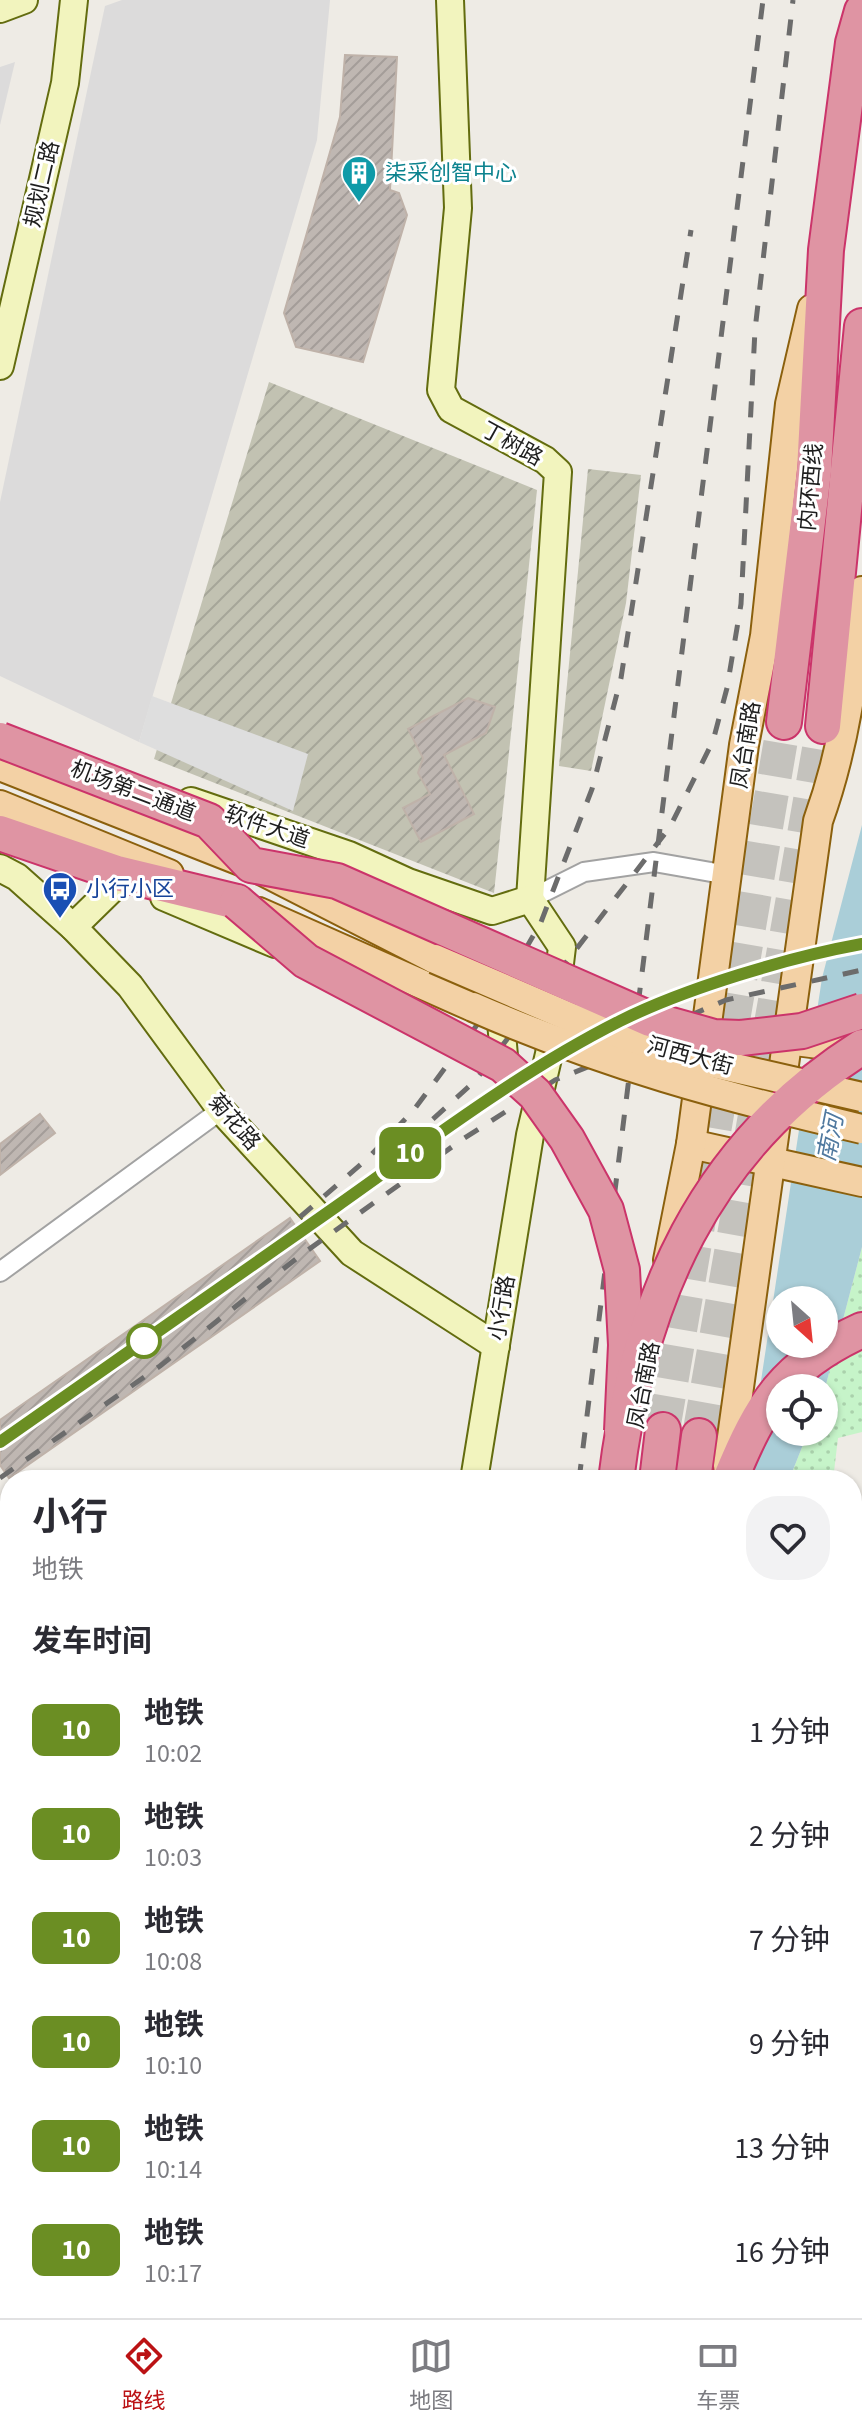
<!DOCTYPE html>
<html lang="zh">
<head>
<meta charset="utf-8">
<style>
  body { margin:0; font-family:"Source Sans 3","Noto Sans SC",sans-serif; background:#f2f2f3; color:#2b2b33; height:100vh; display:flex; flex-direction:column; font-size:30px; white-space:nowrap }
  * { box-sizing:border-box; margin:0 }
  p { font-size:26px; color:#7c7c81 }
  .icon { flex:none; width:44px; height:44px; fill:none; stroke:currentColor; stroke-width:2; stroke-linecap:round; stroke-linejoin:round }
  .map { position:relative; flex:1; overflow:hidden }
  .sheet { position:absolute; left:0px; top:1470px; width:862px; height:848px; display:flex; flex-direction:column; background:#fff; border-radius:32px 32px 0 0; box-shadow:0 2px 6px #0004 }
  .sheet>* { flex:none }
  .badge { padding:0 16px; border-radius:12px; font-size:28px; line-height:52px }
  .needle { width:52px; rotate:153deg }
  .controls { position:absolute; left:766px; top:1286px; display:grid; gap:16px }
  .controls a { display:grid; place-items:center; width:72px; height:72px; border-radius:50%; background:#fff; box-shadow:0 2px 6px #0004; font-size:40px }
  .map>.badge { position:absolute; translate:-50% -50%; box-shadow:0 0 0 4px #fff }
  h2 { padding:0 32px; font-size:30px; line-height:72px }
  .round { display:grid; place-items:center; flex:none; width:84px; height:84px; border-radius:32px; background:#f2f2f3 }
  .headline { display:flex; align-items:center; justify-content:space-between; height:136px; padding:0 32px }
  h1 { font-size:38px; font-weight:700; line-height:60px }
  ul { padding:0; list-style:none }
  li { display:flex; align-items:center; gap:24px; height:104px; padding:0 32px }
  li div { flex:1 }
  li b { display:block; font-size:30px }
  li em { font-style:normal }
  li .badge { min-width:88px; font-weight:700; text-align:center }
  .dock { display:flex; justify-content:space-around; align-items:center; height:112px; border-top:2px solid #e1e1e2; background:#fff; font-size:22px; color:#7c7c81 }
  .dock a { display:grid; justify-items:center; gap:4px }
  .dock .current { color:#bb1214 }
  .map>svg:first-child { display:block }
</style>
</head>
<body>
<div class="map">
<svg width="862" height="2318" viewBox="0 0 862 2318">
  <defs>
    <pattern id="construction-furrows" width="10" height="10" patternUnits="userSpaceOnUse" patternTransform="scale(2)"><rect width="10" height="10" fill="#c2c2b2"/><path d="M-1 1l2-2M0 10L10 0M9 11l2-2" fill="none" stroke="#a6a699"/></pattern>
    <pattern id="park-dots" width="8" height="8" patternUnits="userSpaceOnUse" patternTransform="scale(2)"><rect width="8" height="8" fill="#c6f4c9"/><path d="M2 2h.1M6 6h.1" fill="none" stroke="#aad1ac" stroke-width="1.8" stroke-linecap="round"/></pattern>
    <pattern id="building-hatch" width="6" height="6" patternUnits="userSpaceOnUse" patternTransform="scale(2)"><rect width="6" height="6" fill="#bfb7b2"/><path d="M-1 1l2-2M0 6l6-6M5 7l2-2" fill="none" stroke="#a49d99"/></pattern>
  </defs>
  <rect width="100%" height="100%" fill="#eeebe5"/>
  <!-- residential -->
  <g fill="#dcdbdb">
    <polygon points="122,0 330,0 317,140 139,742 0,676 0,502 105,6"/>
    <polygon points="15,62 0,125 0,67"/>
    <polygon points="10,1532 10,1760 0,1767 0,1538"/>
  </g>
  <!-- construction -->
  <g fill="url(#construction-furrows)">
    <polygon points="269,382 537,490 494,893 154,759"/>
    <polygon points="588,469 641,475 626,603 591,771 559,766"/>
  </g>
  <!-- park -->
  <g fill="url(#park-dots)">
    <polygon points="862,1247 862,1432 838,1438 833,1480 789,1480 808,1432 824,1432 824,1392"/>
    <polygon points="852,1628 862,1628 862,2318 678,2318 679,2308 852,2308"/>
  </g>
  <!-- parking -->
  <polygon fill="#dedede" points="152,696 308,754 293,811 139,742"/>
  <!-- water -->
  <g fill="#aaced8" fill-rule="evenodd">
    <path d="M862 825V1247L824 1392V1388H780V1432H808L789 1480H746L822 978ZM780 1300H824V1344H780Z"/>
    <polygon points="632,2308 679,2308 678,2318 631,2318"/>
  </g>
  <!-- building -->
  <g fill="url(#building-hatch)" stroke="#bfb2a9" stroke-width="2">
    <polygon points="345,55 397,57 390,190 399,193 407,215 363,362 296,347 284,313 340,117"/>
    <polygon points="468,698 495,707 486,733 444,755 474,814 421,842 403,808 430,794 418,773 423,758 408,729"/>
    <polygon points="40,1114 55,1133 0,1175 0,1144"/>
    <polygon points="290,1218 320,1261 9,1478 0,1465 0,1420"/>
  </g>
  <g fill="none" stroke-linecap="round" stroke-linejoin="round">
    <!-- highway-tunnel -->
    <g stroke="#c4c2bd" stroke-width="34" stroke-dasharray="34 17" stroke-linecap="butt">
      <polyline points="663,1430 784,722"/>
      <polyline points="699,1436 823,726"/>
    </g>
    <!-- street casing -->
    <g stroke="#a2a2a2" stroke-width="22">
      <g id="street">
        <polyline points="530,899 584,872 654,862 728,875"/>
        <polyline points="0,1272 221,1110"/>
        <polyline points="852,2259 862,2257"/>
        <polyline points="626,2318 627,2308"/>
      </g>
    </g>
    <!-- secondary casing -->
    <g stroke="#636c0f" stroke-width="30">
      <g id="secondary">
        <polyline points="450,0 458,208 441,390 451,409 545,460 558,472 530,899"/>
        <polyline points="0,9 24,0"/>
        <polyline points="0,366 65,83 74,0"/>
        <polyline points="191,801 349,855 408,882 492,911 530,899"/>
        <polyline points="0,868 17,877 73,927 130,986 221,1110 352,1253 496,1346"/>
        <polyline points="164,897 275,944"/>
        <polyline points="73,927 121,880"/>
        <polyline points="499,999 504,1056 511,1079"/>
        <polyline points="474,1480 530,1135 549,1054 562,947 530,899"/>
        <polyline points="216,2318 223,2308"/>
      </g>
    </g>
    <!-- primary casing -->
    <g stroke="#8b600d" stroke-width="32">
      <g id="primary">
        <polyline points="0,766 251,865 435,959"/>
        <polyline points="0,805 169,874"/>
        <polyline points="259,912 473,1007"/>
        <polyline points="780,1039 842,1047"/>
        <polyline points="691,1144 862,1182"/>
        <polyline points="668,1260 691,1144 744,745 765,636 790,404 812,309"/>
        <path d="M728 1466 818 821C845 746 855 670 862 591"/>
      </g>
    </g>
    <!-- highway casing -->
    <g stroke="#cb346a" stroke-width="38">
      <g id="highway">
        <polyline points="784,722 814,471 826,250 853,43 862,11"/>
        <polyline points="823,726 862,326"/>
        <polyline points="0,833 117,873 237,902"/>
        <polyline points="657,1480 663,1430"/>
        <polyline points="693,1480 699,1436"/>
        <path d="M730 1480C761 1404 785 1365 862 1330"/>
        <polyline points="554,2318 555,2308"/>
        <polyline points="595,2318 596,2308"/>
      </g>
    </g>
    <!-- street -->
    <use href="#street" stroke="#fff" stroke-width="18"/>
    <!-- secondary -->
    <use href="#secondary" stroke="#f2f4be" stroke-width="26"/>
    <!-- primary -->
    <use href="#primary" stroke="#f3d1a5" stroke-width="28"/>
    <!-- highway -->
    <use href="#highway" stroke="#df94a3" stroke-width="34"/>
    <!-- rail -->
    <g stroke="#6c6c6c" stroke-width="5" stroke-dasharray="16 16" stroke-linecap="butt">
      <path d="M416 1149C481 1103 550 1054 623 1019 695 986 784 958 862 944"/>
      <polyline points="338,1205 475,1081 670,827 713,741 727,688 741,604 755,330 793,0"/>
      <polyline points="300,1217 367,1159 413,1111 500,994 541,922 592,789 621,678 691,230"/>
      <polyline points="0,1442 347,1198"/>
      <polyline points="0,1478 160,1366 301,1255 463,1139 555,1080 610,1058 668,1025 726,1000 862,970"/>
      <polyline points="579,1480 763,0"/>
      <polyline points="473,2318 475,2308"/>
    </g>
    <!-- primary-bridge casing -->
    <g stroke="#8b600d" stroke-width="32" stroke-linecap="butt">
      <g id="primary-bridge">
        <polyline points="435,959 572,1018 665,1052 862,1097"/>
        <path d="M473 1007C603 1064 724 1097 862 1129"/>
      </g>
    </g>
    <!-- highway-bridge casing -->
    <g stroke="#cb346a" stroke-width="38" stroke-linecap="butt">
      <g id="highway-bridge">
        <polyline points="0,740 209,821 251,865 337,881 650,1019 714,1037 741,1038 802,1031 862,1011"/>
        <polyline points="237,902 306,961 503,1065 535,1094 567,1139 606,1210 622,1270 626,1345 622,1431"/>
        <path d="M616 1480C638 1300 704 1147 862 1047"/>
      </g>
    </g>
    <!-- primary-bridge -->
    <use href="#primary-bridge" stroke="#f3d1a5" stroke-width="28"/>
    <!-- highway-bridge -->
    <use href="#highway-bridge" stroke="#df94a3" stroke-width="34"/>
  </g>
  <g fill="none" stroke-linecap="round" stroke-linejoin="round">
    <!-- line casing -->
    <g stroke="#fff" stroke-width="18">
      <path id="line" d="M0 1442C112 1363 225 1285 337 1206 429 1141 519 1072 620 1021 686 988 790 957 862 944"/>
    </g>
    <!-- line -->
    <use href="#line" stroke="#6b8e23" stroke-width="12"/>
  </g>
  <!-- icons -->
  <defs>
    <g id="building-pin" transform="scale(1.8)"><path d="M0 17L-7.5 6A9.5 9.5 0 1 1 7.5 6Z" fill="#0f9aa8" stroke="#fff"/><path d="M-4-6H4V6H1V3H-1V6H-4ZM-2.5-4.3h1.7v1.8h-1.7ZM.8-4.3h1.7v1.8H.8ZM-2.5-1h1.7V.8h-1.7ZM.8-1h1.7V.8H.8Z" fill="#fff"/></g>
    <g id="bus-pin" transform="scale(1.8)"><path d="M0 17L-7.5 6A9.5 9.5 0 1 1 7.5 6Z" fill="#1a4fb4" stroke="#fff"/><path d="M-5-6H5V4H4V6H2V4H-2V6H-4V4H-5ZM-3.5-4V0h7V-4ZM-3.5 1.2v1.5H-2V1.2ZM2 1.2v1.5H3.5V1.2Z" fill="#fff"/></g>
  </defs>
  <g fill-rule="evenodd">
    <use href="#building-pin" x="359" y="173"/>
    <use href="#bus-pin" x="60" y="889"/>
  </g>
  <!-- markers -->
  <circle fill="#fff" stroke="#6b8e23" stroke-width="4" cx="144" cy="1341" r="16"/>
  <g text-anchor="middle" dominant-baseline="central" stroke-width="6" stroke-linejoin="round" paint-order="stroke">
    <!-- culture labels -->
    <g font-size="22" fill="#0d838f" stroke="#fff" text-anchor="start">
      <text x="385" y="173">柒采创智中心</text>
    </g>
    <!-- street labels -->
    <g font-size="22" fill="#1e1e1e" stroke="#fff">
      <text transform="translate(42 184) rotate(-77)">规划二路</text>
      <text transform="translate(512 444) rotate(29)">丁树路</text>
      <text transform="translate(811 487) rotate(-85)">内环西线</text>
      <text transform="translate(746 745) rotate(-81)">凤台南路</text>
      <text transform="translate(133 791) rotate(21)">机场第二通道</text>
      <text transform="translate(267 827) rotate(19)">软件大道</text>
      <text transform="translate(690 1056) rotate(15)">河西大街</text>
      <text transform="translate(234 1122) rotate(49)">菊花路</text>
      <text transform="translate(502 1308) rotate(-81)">小行路</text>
      <text transform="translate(644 1385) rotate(-79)">凤台南路</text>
    </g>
    <!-- transit labels -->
    <g font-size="22" fill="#164399" stroke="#fff" text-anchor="start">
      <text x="86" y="889">小行小区</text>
    </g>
    <!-- water labels -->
    <g font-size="24" font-style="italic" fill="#50799f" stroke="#fff">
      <text transform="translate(831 1138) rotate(-79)">南河</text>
    </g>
  </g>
</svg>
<div class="controls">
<a><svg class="needle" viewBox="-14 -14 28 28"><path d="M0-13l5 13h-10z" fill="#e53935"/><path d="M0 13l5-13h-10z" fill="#7c7c81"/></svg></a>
<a><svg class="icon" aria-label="locate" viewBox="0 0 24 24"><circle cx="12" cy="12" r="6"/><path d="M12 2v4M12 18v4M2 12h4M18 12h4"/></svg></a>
</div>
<b class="badge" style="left:410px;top:1153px;background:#6b8e23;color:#fff">10</b>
<section class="sheet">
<div class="headline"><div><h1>小行</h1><p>地铁</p></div><a class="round"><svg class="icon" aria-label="heart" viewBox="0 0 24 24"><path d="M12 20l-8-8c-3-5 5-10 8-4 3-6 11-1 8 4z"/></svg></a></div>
<h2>发车时间</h2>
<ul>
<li><span class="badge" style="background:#6b8e23;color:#fff">10</span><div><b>地铁</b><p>10:02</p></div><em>1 分钟</em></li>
<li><span class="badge" style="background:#6b8e23;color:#fff">10</span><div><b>地铁</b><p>10:03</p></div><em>2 分钟</em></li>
<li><span class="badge" style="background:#6b8e23;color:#fff">10</span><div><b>地铁</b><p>10:08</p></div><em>7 分钟</em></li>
<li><span class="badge" style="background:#6b8e23;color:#fff">10</span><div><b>地铁</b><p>10:10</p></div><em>9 分钟</em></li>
<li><span class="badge" style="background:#6b8e23;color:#fff">10</span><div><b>地铁</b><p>10:14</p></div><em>13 分钟</em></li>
<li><span class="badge" style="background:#6b8e23;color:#fff">10</span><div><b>地铁</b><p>10:17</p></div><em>16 分钟</em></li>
</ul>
</section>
</div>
<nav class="dock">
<a class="current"><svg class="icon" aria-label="directions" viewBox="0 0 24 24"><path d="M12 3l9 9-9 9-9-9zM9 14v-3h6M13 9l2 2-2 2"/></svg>路线</a>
<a><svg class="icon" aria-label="map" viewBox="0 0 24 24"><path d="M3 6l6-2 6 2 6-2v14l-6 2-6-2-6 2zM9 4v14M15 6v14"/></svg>地图</a>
<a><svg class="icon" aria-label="tickets" viewBox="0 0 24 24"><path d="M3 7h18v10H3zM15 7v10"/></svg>车票</a>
</nav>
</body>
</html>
